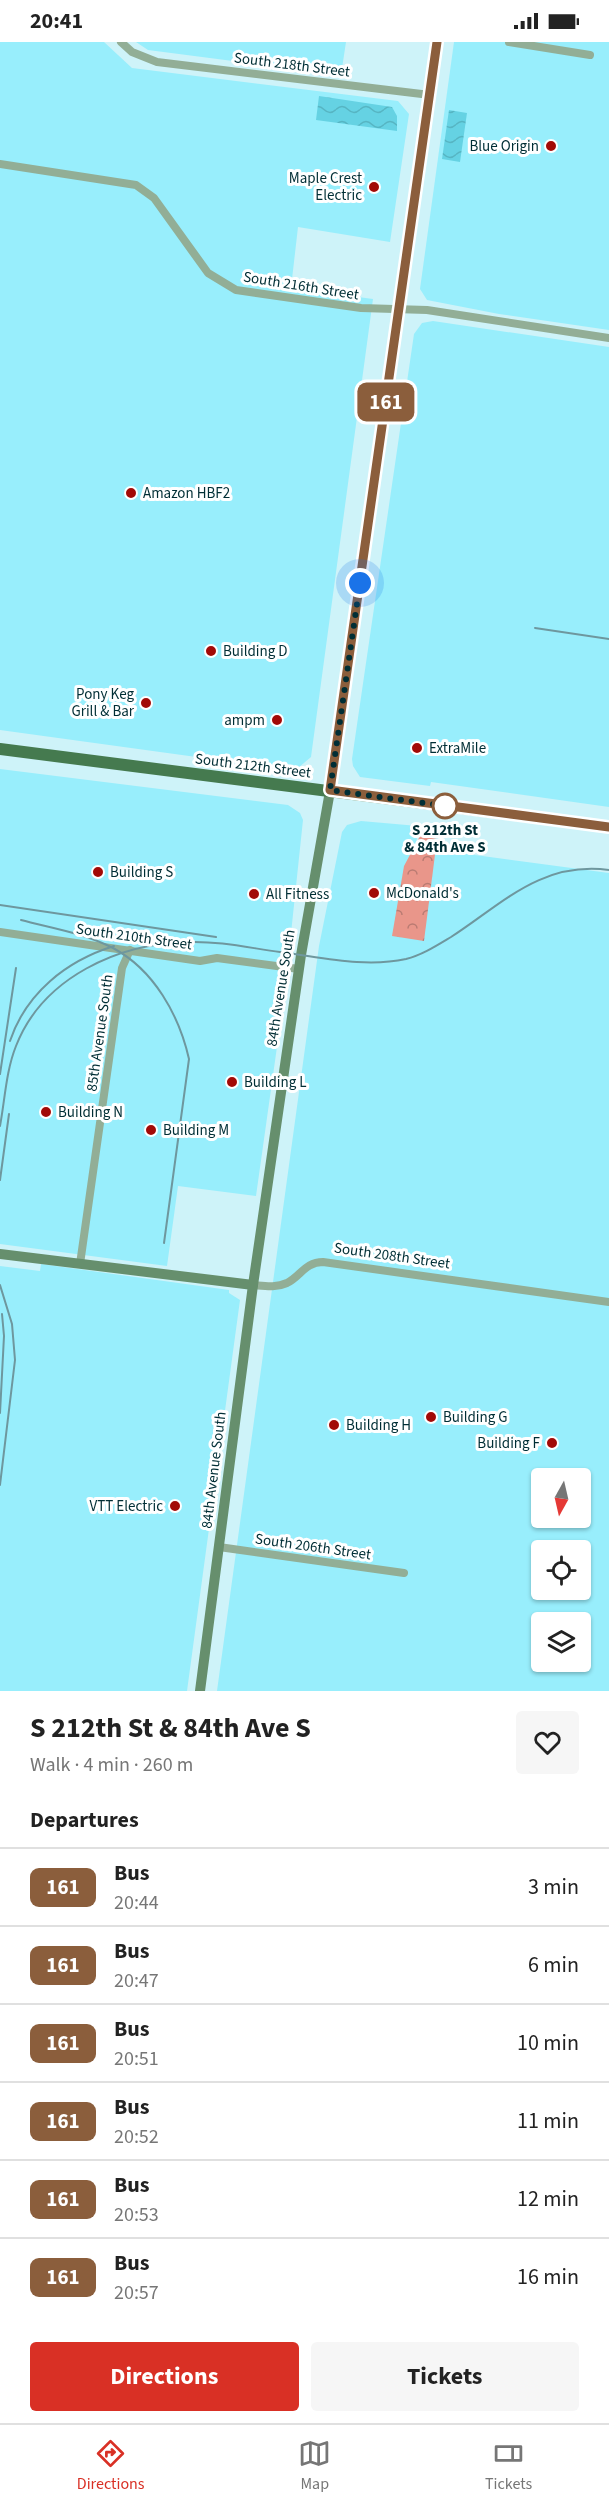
<!DOCTYPE html>
<html lang="en">
<head>
<meta charset="utf-8">
<style>
  body { margin:0; font-family:"Source Sans 3",sans-serif; background:#f6f6f6; color:#222; height:100vh; display:flex; flex-direction:column; font-size:22px; white-space:nowrap }
  * { box-sizing:border-box; margin:0 }
  p { font-size:20px; color:#767676 }
  .icon { flex:none; width:33px; height:33px; fill:none; stroke:currentColor; stroke-width:2; stroke-linecap:round; stroke-linejoin:round }
  .map { position:relative; height:1649px; overflow:hidden }
  .details { display:flex; flex-direction:column; background:#fff; flex:1 }
  .details>* { flex:none }
  .badge { padding:0 12px; border-radius:9px; font-size:21px; line-height:39px }
  .needle { width:39px; rotate:188deg }
  .controls { position:absolute; left:531px; top:1426px; display:grid; gap:12px }
  .controls a { display:grid; place-items:center; width:60px; height:60px; border-radius:6px; background:#fff; box-shadow:0 2px 4px #0004; font-size:30px }
  .you { position:absolute; width:30px; height:30px; margin:-15px; border:4px solid #fff; border-radius:50%; background:#1a73e8; box-shadow:0 0 0 9px #1a73e833 }
  .map>.badge { position:absolute; translate:-50% -50%; box-shadow:0 0 0 3px #fff }
  h2 { padding:0 30px; font-size:22px; line-height:54px }
  .round { display:grid; place-items:center; flex:none; width:63px; height:63px; border-radius:6px; background:#f6f6f6 }
  .head { display:flex; align-items:center; justify-content:space-between; height:102px; padding:0 30px }
  h1 { font-size:28px; font-weight:700; line-height:45px }
  .action { display:flex; gap:12px; margin-top:auto; padding:12px 30px }
  .action a { flex:1; height:69px; border-radius:6px; background:#d93025; color:#fff; font-size:24px; font-weight:700; line-height:69px; text-align:center }
  .action a+a { background:#f6f6f6; color:#222 }
  ul { padding:0; list-style:none }
  li { display:flex; align-items:center; gap:18px; height:78px; padding:0 30px; border-top:2px solid #e0e0e0 }
  li div { flex:1 }
  li b { display:block; font-size:22px }
  li em { font-style:normal }
  li .badge { min-width:66px; font-weight:700; text-align:center }
  .status { display:flex; justify-content:space-between; align-items:center; height:42px; padding:0 30px; background:#fff; direction:ltr }
  .status svg { height:16px; fill:currentColor }
  .tabs { display:flex; justify-content:space-around; align-items:center; height:84px; border-top:2px solid #e0e0e0; background:#fff; font-size:16px; color:#767676 }
  .tabs a { display:grid; justify-items:center; gap:3px }
  .tabs .on { color:#d93025 }
  .map>svg:first-child { display:block }
</style>
</head>
<body>
<div class="status"><b>20:41</b><svg viewBox="0 0 49 12"><path d="M0 12V9h3v3zM5 12V6h3v6zM10 12V3h3v9zM15 12V0h3v12zM26 1h20v11H26zM47 4h2v5h-2z"/></svg></div>
<div class="map">
<svg width="609" height="1649" viewBox="0 0 609 1649">
  <defs>
    <pattern id="forest-crowns" width="20" height="18" patternUnits="userSpaceOnUse" patternTransform="scale(1.5)"><rect width="20" height="18" fill="#e9968a"/><path d="M2 6a3 3 0 1 1 6 0M12 15a3 3 0 1 1 6 0" fill="none" stroke="#ba7b72"/></pattern>
    <pattern id="water-waves" width="16" height="10" patternUnits="userSpaceOnUse" patternTransform="scale(1.5)"><rect width="16" height="10" fill="#65d2e3"/><path d="M0 5q4-4 8 0t8 0" fill="none" stroke="#56b5c3"/></pattern>
  </defs>
  <rect width="100%" height="100%" fill="#cef3f9"/>
  <!-- built -->
  <g fill="#98eefc" fill-rule="evenodd">
    <polygon points="0,0 104,0 132,26 398,59 409,72 390,200 298,185 291,246 373,257 311,715 298,726 291,728 0,688"/>
    <polygon points="136,0 346,0 341,33 148,8"/>
    <polygon points="454,0 609,0 609,288 499,272 427,258 420,247"/>
    <polygon points="433,279 609,305 609,765 431,740 430,744 360,735 353,724 352,717 414,292 422,281"/>
    <polygon points="0,727 288,763 300,771 303,778 285,948 256,1154 178,1144 167,1224 0,1202"/>
    <path d="M361 779 418 784 416 805 609 831V1649H217L319 904 342 790 347 783ZM542 1437H580V1476H542ZM542 1509H580V1548H542ZM542 1581H580V1620H542Z"/>
    <polygon points="41,1222 229,1248 229,1251 240,1258 187,1649 0,1649 0,1224 40,1229"/>
  </g>
  <!-- forest -->
  <polygon fill="url(#forest-crowns)" points="420,794 437,797 424,899 392,894 404,824"/>
  <!-- water -->
  <g fill="url(#water-waves)">
    <polygon points="319,54 392,65 397,74 397,89 316,78"/>
    <polygon points="449,68 467,71 460,120 442,117"/>
  </g>
  <g fill="none" stroke-linecap="round" stroke-linejoin="round">
    <!-- street -->
    <g stroke="#92ae96" stroke-width="8">
      <polyline points="121,0 132,10 157,20 430,53"/>
      <polyline points="509,0 590,13"/>
      <polyline points="0,122 136,143 154,156 208,231 236,248 361,266 427,268 609,296"/>
      <polyline points="0,890 200,919 217,916 299,927"/>
      <polyline points="80,1222 122,926 130,908"/>
      <path d="M253 1243C265 1244 276 1246 287 1241 301 1234 305 1220 323 1220L609 1260"/>
      <polyline points="219,1505 404,1531"/>
    </g>
    <!-- secondary -->
    <g stroke="#668f6d" stroke-width="10">
      <polyline points="0,1212 253,1243"/>
      <polyline points="200,1649 253,1243 301,913 330,749 437,0"/>
    </g>
    <!-- primary -->
    <polyline stroke="#457a4f" stroke-width="12" points="0,707 609,785"/>
    <!-- rail -->
    <g stroke="#6e979e" stroke-width="2">
      <polyline points="535,586 609,597"/>
      <polyline points="0,863 216,895"/>
      <path d="M21 878C51 886 84 891 113 906 154 928 179 973 189 1017L164 1201"/>
      <path d="M10 999C26 951 66 919 114 904"/>
      <polyline points="0,1032 16,926"/>
      <path d="M0 1084C5 1057 6 1029 16 1004 43 935 119 901 189 900 219 899 250 906 280 910 321 915 364 926 406 917 422 913 436 904 451 895 502 862 541 819 609 828"/>
      <polyline points="0,1138 9,1072"/>
      <polyline points="0,1243 12,1282 15,1318 0,1443"/>
      <polyline points="0,1371 4,1294 2,1272"/>
    </g>
  </g>
  <g fill="none" stroke-linecap="round" stroke-linejoin="round">
    <!-- line casing -->
    <g stroke="#fff" stroke-width="14">
      <polyline id="line" points="437,0 330,748 609,785"/>
    </g>
    <!-- line -->
    <use href="#line" stroke="#8b5e3c" stroke-width="9"/>
    <!-- walk -->
    <polyline stroke="#002e35" stroke-width="6" stroke-dasharray="0 10.8" points="360,541 330,748 445,764"/>
  </g>
  <!-- markers -->
  <g fill="#a20a07" stroke="#fff" stroke-width="2">
    <circle cx="551" cy="104" r="6"/>
    <circle cx="374" cy="145" r="6"/>
    <circle cx="131" cy="451" r="6"/>
    <circle cx="211" cy="609" r="6"/>
    <circle cx="146" cy="661" r="6"/>
    <circle cx="277" cy="678" r="6"/>
    <circle cx="417" cy="706" r="6"/>
    <circle cx="98" cy="830" r="6"/>
    <circle cx="374" cy="851" r="6"/>
    <circle cx="254" cy="852" r="6"/>
    <circle cx="232" cy="1040" r="6"/>
    <circle cx="46" cy="1070" r="6"/>
    <circle cx="151" cy="1088" r="6"/>
    <circle cx="431" cy="1375" r="6"/>
    <circle cx="334" cy="1383" r="6"/>
    <circle cx="552" cy="1401" r="6"/>
    <circle cx="175" cy="1464" r="6"/>
  </g>
  <circle fill="#fff" stroke="#8b5e3c" stroke-width="3" cx="445" cy="764" r="12"/>
  <g text-anchor="middle" dominant-baseline="central" stroke-width="6" stroke-linejoin="round" paint-order="stroke">
    <!-- street labels -->
    <g font-size="15" fill="#002e35" stroke="#fff">
      <text transform="translate(292 23) rotate(7)">South 218th Street</text>
      <text transform="translate(301 244) rotate(9)">South 216th Street</text>
      <text transform="translate(253 724) rotate(7)">South 212th Street</text>
      <text transform="translate(134 895) rotate(8)">South 210th Street</text>
      <text transform="translate(281 946) rotate(-81)">84th Avenue South</text>
      <text transform="translate(100 991) rotate(-82)">85th Avenue South</text>
      <text transform="translate(392 1214) rotate(8)">South 208th Street</text>
      <text transform="translate(214 1428) rotate(-83)">84th Avenue South</text>
      <text transform="translate(313 1505) rotate(8)">South 206th Street</text>
    </g>
    <!-- poi labels -->
    <g font-size="15" fill="#002e35" stroke="#fff" text-anchor="start">
      <text x="539" y="104" text-anchor="end">Blue Origin</text>
      <text x="362" y="136" text-anchor="end">Maple Crest<tspan x="362" dy="17">Electric</tspan></text>
      <text x="143" y="451">Amazon HBF2</text>
      <text x="223" y="609">Building D</text>
      <text x="134" y="652" text-anchor="end">Pony Keg<tspan x="134" dy="17">Grill &amp; Bar</tspan></text>
      <text x="265" y="678" text-anchor="end">ampm</text>
      <text x="429" y="706">ExtraMile</text>
      <text x="110" y="830">Building S</text>
      <text x="386" y="851">McDonald's</text>
      <text x="266" y="852">All Fitness</text>
      <text x="244" y="1040">Building L</text>
      <text x="58" y="1070">Building N</text>
      <text x="163" y="1088">Building M</text>
      <text x="443" y="1375">Building G</text>
      <text x="346" y="1383">Building H</text>
      <text x="540" y="1401" text-anchor="end">Building F</text>
      <text x="163" y="1464" text-anchor="end">VTT Electric</text>
    </g>
    <!-- stop labels -->
    <g font-size="15" font-weight="bold" fill="#002e35" stroke="#fff">
      <text x="445" y="788">S 212th St<tspan x="445" dy="17">&amp; 84th Ave S</tspan></text>
    </g>
  </g>
</svg>
<div class="controls">
<a><svg class="needle" viewBox="-14 -14 28 28"><path d="M0-13l5 13h-10z" fill="#e53935"/><path d="M0 13l5-13h-10z" fill="#767676"/></svg></a>
<a><svg class="icon" aria-label="locate" viewBox="0 0 24 24"><circle cx="12" cy="12" r="6"/><path d="M12 2v4M12 18v4M2 12h4M18 12h4"/></svg></a>
<a><svg class="icon" aria-label="layers" viewBox="0 0 24 24"><path d="M12 4l9 5-9 5-9-5zM3 14l9 5 9-5"/></svg></a>
</div>
<div class="you" style="left:360px;top:541px"></div>
<b class="badge" style="left:386px;top:360px;background:#8b5e3c;color:#fff">161</b>
</div>
<section class="details">
<div class="head"><div><h1>S 212th St &amp; 84th Ave S</h1><p>Walk · 4 min · 260 m</p></div><a class="round"><svg class="icon" aria-label="heart" viewBox="0 0 24 24"><path d="M12 20l-8-8c-3-5 5-10 8-4 3-6 11-1 8 4z"/></svg></a></div>
<h2>Departures</h2>
<ul>
<li><span class="badge" style="background:#8b5e3c;color:#fff">161</span><div><b>Bus</b><p>20:44</p></div><em>3 min</em></li>
<li><span class="badge" style="background:#8b5e3c;color:#fff">161</span><div><b>Bus</b><p>20:47</p></div><em>6 min</em></li>
<li><span class="badge" style="background:#8b5e3c;color:#fff">161</span><div><b>Bus</b><p>20:51</p></div><em>10 min</em></li>
<li><span class="badge" style="background:#8b5e3c;color:#fff">161</span><div><b>Bus</b><p>20:52</p></div><em>11 min</em></li>
<li><span class="badge" style="background:#8b5e3c;color:#fff">161</span><div><b>Bus</b><p>20:53</p></div><em>12 min</em></li>
<li><span class="badge" style="background:#8b5e3c;color:#fff">161</span><div><b>Bus</b><p>20:57</p></div><em>16 min</em></li>
</ul>
<div class="action"><a>Directions</a><a>Tickets</a></div>
</section>
<nav class="tabs">
<a class="on"><svg class="icon" aria-label="directions" viewBox="0 0 24 24"><path d="M12 3l9 9-9 9-9-9zM9 14v-3h6M13 9l2 2-2 2"/></svg>Directions</a>
<a><svg class="icon" aria-label="map" viewBox="0 0 24 24"><path d="M3 6l6-2 6 2 6-2v14l-6 2-6-2-6 2zM9 4v14M15 6v14"/></svg>Map</a>
<a><svg class="icon" aria-label="tickets" viewBox="0 0 24 24"><path d="M3 7h18v10H3zM15 7v10"/></svg>Tickets</a>
</nav>
</body>
</html>
